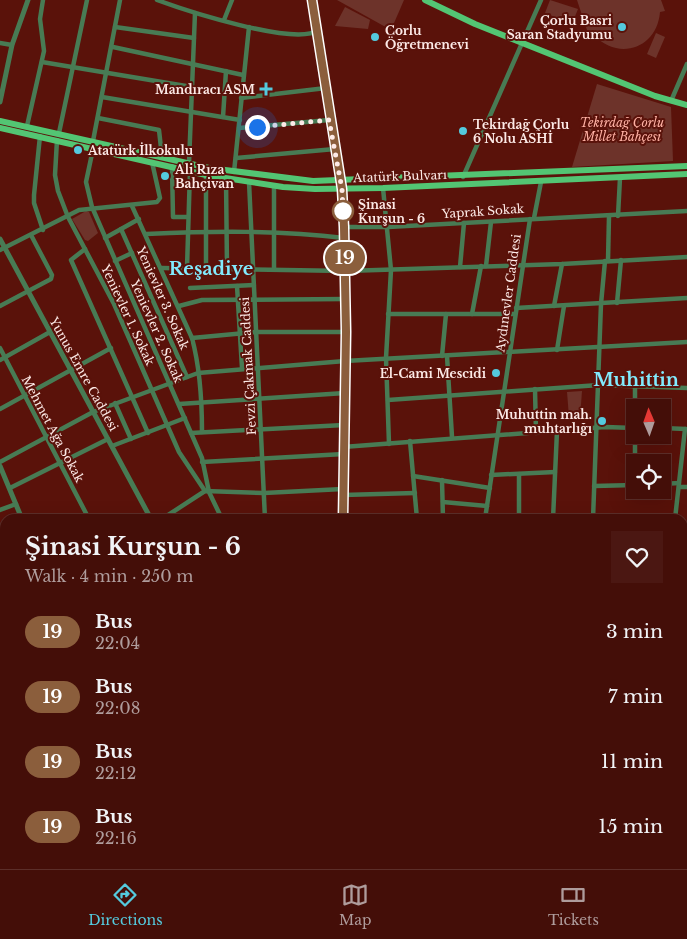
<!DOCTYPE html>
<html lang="en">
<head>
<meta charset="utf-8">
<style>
  body { margin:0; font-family:"Libre Baskerville",serif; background:#4b1712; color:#f1f3f6; height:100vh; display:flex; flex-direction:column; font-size:19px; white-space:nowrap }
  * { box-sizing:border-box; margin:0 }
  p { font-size:16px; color:#af9c9c }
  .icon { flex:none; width:28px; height:28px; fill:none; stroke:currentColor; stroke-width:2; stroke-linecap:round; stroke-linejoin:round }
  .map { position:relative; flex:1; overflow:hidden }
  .drawer { position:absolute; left:0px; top:514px; width:688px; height:356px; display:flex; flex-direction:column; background:#440e08; border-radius:15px 15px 0 0; box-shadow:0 5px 20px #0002,0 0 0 1px #5c2e29 }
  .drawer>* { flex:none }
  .badge { padding:0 10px; border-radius:16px; font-size:18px; line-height:32px }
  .needle { width:32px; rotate:358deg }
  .fabs { position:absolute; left:626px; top:399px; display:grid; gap:10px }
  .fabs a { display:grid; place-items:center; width:45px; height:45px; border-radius:0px; background:#440e08; box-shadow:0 5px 20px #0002,0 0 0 1px #5c2e29; font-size:25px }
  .you { position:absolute; width:25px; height:25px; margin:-12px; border:4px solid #fff; border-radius:50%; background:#1a73e8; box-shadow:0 0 0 8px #1a73e833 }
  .map>.badge { position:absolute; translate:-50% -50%; box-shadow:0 0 0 2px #fff }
  .round { display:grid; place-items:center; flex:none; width:52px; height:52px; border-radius:0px; background:#4b1712 }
  .overview { display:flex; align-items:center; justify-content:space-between; height:85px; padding:0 25px }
  h1 { font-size:24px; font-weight:800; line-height:38px }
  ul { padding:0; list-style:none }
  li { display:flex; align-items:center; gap:15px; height:65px; padding:0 25px }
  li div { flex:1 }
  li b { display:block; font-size:19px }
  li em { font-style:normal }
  li .badge { min-width:55px; font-weight:700; text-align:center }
  .dock { display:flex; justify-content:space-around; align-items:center; height:70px; border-top:1px solid #5c2e29; background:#440e08; font-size:14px; color:#af9c9c }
  .dock a { display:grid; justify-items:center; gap:2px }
  .dock .active { color:#54cade }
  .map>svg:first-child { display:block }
</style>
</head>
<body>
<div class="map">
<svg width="687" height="869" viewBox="0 0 687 869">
  <rect width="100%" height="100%" fill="#5a120a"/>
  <!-- green -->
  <g fill="#6d332a">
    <polygon points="337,0 404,0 391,30"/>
    <polygon points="550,0 578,9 572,24 545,13"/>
    <path d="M577 0H661L665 11 660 12C657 49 618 61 594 35L589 36Z"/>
    <polygon points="345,7 370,20 368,29 335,26"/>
    <polygon points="656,33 665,37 656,58 647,54"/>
    <polygon points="597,84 671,107 673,161 572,167"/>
    <polygon points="86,211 89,212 98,233 88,241 85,240 72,219"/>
    <polygon points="582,391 580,418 569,417 567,392"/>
    <rect x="75" y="865" width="253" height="4"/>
  </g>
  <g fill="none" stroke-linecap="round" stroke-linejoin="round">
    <!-- minor -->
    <g stroke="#487b54" stroke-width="4.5">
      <path d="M157 0C184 10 297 47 318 30"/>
      <polyline points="224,20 232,0"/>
      <polyline points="115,27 194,38"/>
      <polyline points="0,43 12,45"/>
      <polyline points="113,47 243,75"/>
      <polyline points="42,62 192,87"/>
      <polyline points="102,97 240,120"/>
      <polyline points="241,98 326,88"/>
      <polyline points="671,101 687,64"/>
      <polyline points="223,117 226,71"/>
      <polyline points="98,118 159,130 162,157"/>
      <polyline points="27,126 44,51 40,19 43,0"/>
      <polyline points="239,128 329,120"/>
      <polyline points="59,133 87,0"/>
      <polyline points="40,136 34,195 34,203 43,230"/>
      <polyline points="57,140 55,175 58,191 68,217 114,304 179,452 205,491"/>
      <polyline points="93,141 120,0"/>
      <polyline points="93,149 86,182 92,207 202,458 209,492 222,519"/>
      <polyline points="236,158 335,149"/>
      <polyline points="189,163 195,13"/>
      <polyline points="172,166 173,217 188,217"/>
      <polyline points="234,172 249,27"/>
      <polyline points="463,177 541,0"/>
      <polyline points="226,179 227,268"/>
      <polyline points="249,182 265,519"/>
      <polyline points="274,186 274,269"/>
      <polyline points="383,188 391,270 386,358 389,444"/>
      <path d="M132 206 192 338C200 368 202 401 202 432"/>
      <polyline points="618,216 620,178"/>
      <polyline points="534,218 541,182"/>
      <polyline points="344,227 388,227 687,211"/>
      <polyline points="121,229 187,377"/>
      <path d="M146 234C213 231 278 230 344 238"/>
      <polyline points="105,238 139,219"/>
      <polyline points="85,249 71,260 148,433"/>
      <polyline points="0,250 79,210 157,202 160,198 152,162"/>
      <polyline points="115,261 132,253"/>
      <polyline points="608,261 609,216"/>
      <polyline points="486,266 491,222"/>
      <polyline points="206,267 206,175"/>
      <polyline points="460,267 464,223"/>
      <polyline points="161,268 346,271 562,264 687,257"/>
      <polyline points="187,268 190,171"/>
      <polyline points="237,286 242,368"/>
      <polyline points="190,288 254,285"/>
      <polyline points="617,303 621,260"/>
      <polyline points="0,306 51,279 52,275 31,235"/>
      <polyline points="179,306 202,300 346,299"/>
      <polyline points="554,306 562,264"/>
      <polyline points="516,308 687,298"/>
      <polyline points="388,314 515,314"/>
      <polyline points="472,314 481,266"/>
      <polyline points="192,338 256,332 346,332"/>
      <polyline points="0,348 89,519"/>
      <polyline points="557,350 564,306"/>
      <polyline points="442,356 446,314"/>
      <polyline points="447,356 452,437"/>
      <polyline points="0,360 50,332"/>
      <polyline points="535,389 536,433"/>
      <polyline points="388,400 599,385 687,388"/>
      <polyline points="115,403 131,439"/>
      <polyline points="179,404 345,393"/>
      <polyline points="635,408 635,386"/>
      <polyline points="0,409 111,348"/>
      <polyline points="662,428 686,429"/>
      <polyline points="191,433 344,425"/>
      <polyline points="635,435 635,462"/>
      <polyline points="410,441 417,519"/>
      <polyline points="112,446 185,418"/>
      <polyline points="343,447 605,427 635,428"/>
      <polyline points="0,462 93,412 198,373 345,361 687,342"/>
      <polyline points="202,462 344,454"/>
      <polyline points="491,475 555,472"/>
      <polyline points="413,476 490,488"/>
      <polyline points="442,480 443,519"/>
      <polyline points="662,484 679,483"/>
      <polyline points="594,486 635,485"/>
      <polyline points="679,487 687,487"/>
      <polyline points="10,488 108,439"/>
      <polyline points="343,495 415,493"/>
      <polyline points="443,502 487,506"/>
      <polyline points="0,510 16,504"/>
      <polyline points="162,519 205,491 264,493 343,489"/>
      <polyline points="289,519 298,519"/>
      <polyline points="485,519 530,219"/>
      <polyline points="519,519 519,474"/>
      <polyline points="553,519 557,431"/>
      <polyline points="593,519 601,304 605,261"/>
      <polyline points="675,519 685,429"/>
      <polyline points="682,525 687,525"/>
      <polyline points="682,564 687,564"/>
      <polyline points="0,583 5,597"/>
      <polyline points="682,609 687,609"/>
      <polyline points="0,617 5,617"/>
      <polyline points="682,648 687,648"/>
      <polyline points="0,723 5,722"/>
      <polyline points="682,779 687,779"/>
      <polyline points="682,825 687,825"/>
      <polyline points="0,827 5,827"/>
      <polyline points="0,865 8,865"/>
      <polyline points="28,865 29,869"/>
      <polyline points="397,865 398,869"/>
      <polyline points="575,868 615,869"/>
      <polyline points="481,869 481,865"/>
      <polyline points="539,869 540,865"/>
      <polyline points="639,869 640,865"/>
    </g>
    <!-- tertiary -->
    <g stroke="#487b54" stroke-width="5">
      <polyline points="0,102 12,45 28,0"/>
      <polyline points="0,239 151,519"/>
      <polyline points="0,466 22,519"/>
      <polyline points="0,657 5,657"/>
      <polyline points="69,865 69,869"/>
      <polyline points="573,865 575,869"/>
    </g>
    <!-- primary -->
    <g stroke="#53c573" stroke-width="6">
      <polyline points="312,0 342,189 344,227 346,332 343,519"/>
      <polyline points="425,0 475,24 655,96 687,105"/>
      <polyline points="0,121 209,168 313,181 687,166"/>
      <polyline points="0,128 206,175 283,187 315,189 383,188 687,174"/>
      <polyline points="682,692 687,691"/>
      <polyline points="682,699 687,699"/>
      <polyline points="0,767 5,767"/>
      <polyline points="0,775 5,775"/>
      <polyline points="334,869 334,865"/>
      <polyline points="338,869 339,865"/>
    </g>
  </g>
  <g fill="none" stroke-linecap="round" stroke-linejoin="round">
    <!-- line casing -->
    <g stroke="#fff" stroke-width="11">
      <polyline id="line" points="312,0 342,189 344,227 346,332 343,519"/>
    </g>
    <!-- line -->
    <use href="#line" stroke="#8b5e3c" stroke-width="8"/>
    <!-- walk -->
    <polyline stroke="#fdeae7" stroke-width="5" stroke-dasharray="0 9" points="257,127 329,120 342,189 343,211"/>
  </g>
  <!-- markers -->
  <g fill="#54cade" stroke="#5a120a" stroke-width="2">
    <circle cx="622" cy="27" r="5"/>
    <circle cx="375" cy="37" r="5"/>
    <path d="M263.5 81.5h5v5h5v5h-5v5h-5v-5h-5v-5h5z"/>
    <circle cx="463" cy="131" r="5"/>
    <circle cx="78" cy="150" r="5"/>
    <circle cx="165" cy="176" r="5"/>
    <circle cx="496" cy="373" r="5"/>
    <circle cx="602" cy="421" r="5"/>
  </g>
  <circle fill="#fff" stroke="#8b5e3c" stroke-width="2.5" cx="343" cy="211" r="10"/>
  <g text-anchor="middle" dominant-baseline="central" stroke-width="4" stroke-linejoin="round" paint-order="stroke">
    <!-- poi labels -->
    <g font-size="12" font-weight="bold" fill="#fdeae7" stroke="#5a120a" text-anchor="end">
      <text x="612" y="20">Çorlu Basri<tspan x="612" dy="14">Saran Stadyumu</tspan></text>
      <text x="385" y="30" text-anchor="start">Çorlu<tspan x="385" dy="14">Öğretmenevi</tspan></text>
      <text x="255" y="89">Mandıracı ASM</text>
      <text x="473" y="124" text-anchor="start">Tekirdağ Çorlu<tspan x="473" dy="14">6 Nolu ASHİ</tspan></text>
      <text x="88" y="150" text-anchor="start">Atatürk İlkokulu</text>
      <text x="175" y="169" text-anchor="start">Ali Rıza<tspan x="175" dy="14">Bahçivan</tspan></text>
      <text x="486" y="373">El-Cami Mescidi</text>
      <text x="592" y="414">Muhuttin mah.<tspan x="592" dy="14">muhtarlığı</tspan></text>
    </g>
    <!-- park labels -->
    <g font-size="12" font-style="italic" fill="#feb1a4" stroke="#5a120a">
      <text x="622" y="122">Tekirdağ Çorlu<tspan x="622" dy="14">Millet Bahçesi</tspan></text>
    </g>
    <!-- street labels -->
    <g font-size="12" fill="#fdeae7" stroke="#5a120a">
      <text transform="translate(400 176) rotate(-2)">Atatürk Bulvarı</text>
      <text transform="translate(483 211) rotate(-4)">Yaprak Sokak</text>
      <text transform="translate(508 293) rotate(-82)">Aydınevler Caddesi</text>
      <text transform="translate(163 298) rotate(66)">Yenievler 3. Sokak</text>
      <text transform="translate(128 315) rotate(65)">Yenievler 1. Sokak</text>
      <text transform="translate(157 331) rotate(66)">Yenievler 2. Sokak</text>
      <text transform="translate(248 366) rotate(-93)">Fevzi Çakmak Caddesi</text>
      <text transform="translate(84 374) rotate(61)">Yunus Emre Caddesi</text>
      <text transform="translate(53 429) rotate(62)">Mehmet Ağa Sokak</text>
    </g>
    <!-- stop labels -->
    <g font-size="12" font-weight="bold" fill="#fdeae7" stroke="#5a120a" text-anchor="start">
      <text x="358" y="204">Şinasi<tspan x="358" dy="14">Kurşun - 6</tspan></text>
    </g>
    <!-- district labels -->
    <g font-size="18" font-weight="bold" fill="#82eafd" stroke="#5a120a">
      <text x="211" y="269">Reşadiye</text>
      <text x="636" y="380">Muhittin</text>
    </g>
  </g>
</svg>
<div class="fabs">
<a><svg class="needle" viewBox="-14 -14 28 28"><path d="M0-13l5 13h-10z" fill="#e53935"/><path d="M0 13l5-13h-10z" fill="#af9c9c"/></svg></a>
<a><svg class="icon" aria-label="locate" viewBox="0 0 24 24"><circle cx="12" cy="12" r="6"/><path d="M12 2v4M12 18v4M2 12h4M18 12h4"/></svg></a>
</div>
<div class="you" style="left:257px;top:127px"></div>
<b class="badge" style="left:345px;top:258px;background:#8b5e3c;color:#fff">19</b>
<section class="drawer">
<div class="overview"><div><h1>Şinasi Kurşun - 6</h1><p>Walk · 4 min · 250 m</p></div><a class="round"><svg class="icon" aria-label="heart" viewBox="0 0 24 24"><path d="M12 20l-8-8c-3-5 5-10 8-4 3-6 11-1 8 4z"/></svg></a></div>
<ul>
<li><span class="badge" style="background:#8b5e3c;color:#fff">19</span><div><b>Bus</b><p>22:04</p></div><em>3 min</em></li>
<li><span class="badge" style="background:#8b5e3c;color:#fff">19</span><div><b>Bus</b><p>22:08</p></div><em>7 min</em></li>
<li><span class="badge" style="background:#8b5e3c;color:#fff">19</span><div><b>Bus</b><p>22:12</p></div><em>11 min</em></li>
<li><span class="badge" style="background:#8b5e3c;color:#fff">19</span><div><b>Bus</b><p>22:16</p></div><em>15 min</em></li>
</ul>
</section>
</div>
<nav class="dock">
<a class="active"><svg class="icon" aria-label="directions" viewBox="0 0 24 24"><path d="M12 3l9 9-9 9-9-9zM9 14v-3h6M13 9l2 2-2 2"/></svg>Directions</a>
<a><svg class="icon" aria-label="map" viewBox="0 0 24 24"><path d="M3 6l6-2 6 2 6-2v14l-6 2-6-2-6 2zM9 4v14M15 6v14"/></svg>Map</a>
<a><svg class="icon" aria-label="tickets" viewBox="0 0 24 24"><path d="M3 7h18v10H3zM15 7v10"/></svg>Tickets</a>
</nav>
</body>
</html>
